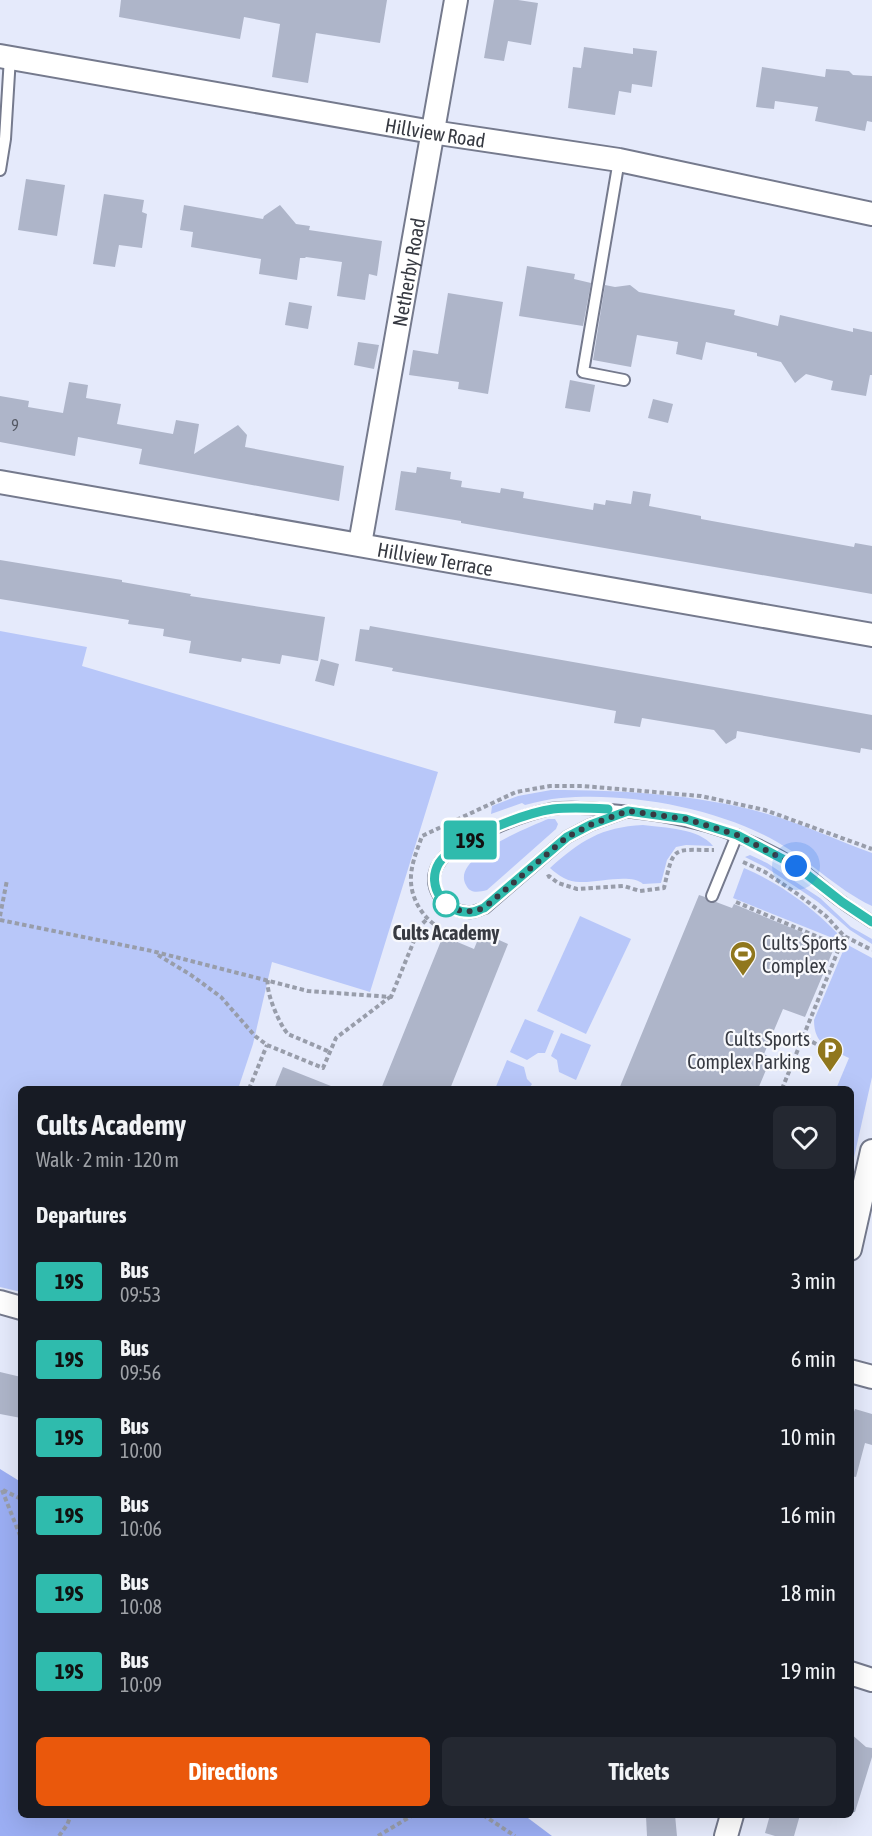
<!DOCTYPE html>
<html lang="en">
<head>
<meta charset="utf-8">
<style>
  body { margin:0; font-family:"Asap Condensed",sans-serif; background:#242831; color:#f1f3f6; height:100vh; display:flex; flex-direction:column; font-size:22px; white-space:nowrap }
  * { box-sizing:border-box; margin:0 }
  p { font-size:20px; color:#9ea1a6 }
  .icon { flex:none; width:33px; height:33px; fill:none; stroke:currentColor; stroke-width:2; stroke-linecap:round; stroke-linejoin:round }
  .map { position:relative; flex:1; overflow:hidden }
  .drawer { position:absolute; left:18px; top:1086px; width:836px; height:732px; display:flex; flex-direction:column; background:#171b24; border-radius:9px; box-shadow:0 6px 24px #0002 }
  .drawer>* { flex:none }
  .badge { padding:0 12px; border-radius:4px; font-size:21px; line-height:39px }
  .you { position:absolute; width:30px; height:30px; margin:-15px; border:4px solid #fff; border-radius:50%; background:#1a73e8; box-shadow:0 0 0 9px #1a73e833 }
  .map>.badge { position:absolute; translate:-50% -50%; box-shadow:0 0 0 3px #fff }
  h2 { padding:0 18px; font-size:22px; line-height:54px }
  .round { display:grid; place-items:center; flex:none; width:63px; height:63px; border-radius:9px; background:#242831 }
  .head { display:flex; align-items:center; justify-content:space-between; height:102px; padding:0 18px }
  h1 { font-size:28px; font-weight:700; line-height:45px }
  .cta { display:flex; gap:12px; margin-top:auto; padding:12px 18px }
  .cta a { flex:1; height:69px; border-radius:9px; background:#ea580c; color:#fff; font-size:24px; font-weight:700; line-height:69px; text-align:center }
  .cta a+a { background:#242831; color:#f1f3f6 }
  ul { padding:0; list-style:none }
  li { display:flex; align-items:center; gap:18px; height:78px; padding:0 18px }
  li div { flex:1 }
  li b { display:block; font-size:22px }
  li em { font-style:normal }
  li .badge { min-width:66px; font-weight:700; text-align:center }
  .map>svg:first-child { display:block }
</style>
</head>
<body>
<div class="map">
<svg width="872" height="1836" viewBox="0 0 872 1836">
  <rect width="100%" height="100%" fill="#e5eafb"/>
  <!-- green -->
  <g fill="#b8c7f9">
    <polygon points="0,631 87,647 82,666 438,772 370,992 272,962 253,1044 238,1089 21,1089 21,1292 0,1287"/>
    <path d="M551 790C621 790 696 794 764 813 801 823 836 840 872 853V906C836 889 806 857 770 838 711 807 627 792 561 798 549 799 537 802 525 805L522 803 491 814 492 806 518 796Z"/>
    <path d="M548 819H555L558 824 556 829 487 890C479 892 470 894 466 885 450 857 530 827 548 819Z"/>
    <path d="M643 825C665 828 699 828 713 846L686 845 676 847 667 860 661 883 643 884C631 873 597 883 580 882 568 882 559 876 550 868 580 841 601 827 643 825Z"/>
    <polygon points="750,855 767,863 820,898 851,927 872,939 872,944 850,930 818,902 796,887 765,867 745,857"/>
    <path d="M744 868C779 883 811 906 837 933L835 939 733 898Z"/>
    <polygon points="580,916 631,939 586,1034 537,1011"/>
    <path d="M846 944 872 958V1077L851 1171 850 1089H836L849 1058C829 1048 814 1045 814 1020Z"/>
    <polygon points="525,1019 554,1031 545,1053 538,1053 527,1060 510,1052"/>
    <polygon points="561,1033 591,1045 576,1080 559,1072 557,1060 551,1056"/>
    <polygon points="507,1060 524,1067 527,1079 532,1084 529,1089 495,1089"/>
  </g>
  <!-- forest -->
  <polygon fill="#9baef3" points="0,1469 21,1482 21,1815 524,1815 552,1836 0,1836"/>
  <!-- building -->
  <g fill="#aeb5c9">
    <polygon points="121,0 387,0 380,43 316,33 308,83 272,77 280,24 244,17 240,39 119,17"/>
    <polygon points="494,0 518,0 538,3 531,45 508,41 504,61 484,58"/>
    <polygon points="584,47 633,54 633,48 657,51 652,87 632,84 631,93 619,91 615,115 568,108 573,67 581,68"/>
    <polygon points="762,67 825,77 826,69 849,71 853,75 872,76 872,122 867,121 865,131 815,121 818,107 775,101 774,109 756,107"/>
    <polygon points="26,179 65,185 57,236 18,230"/>
    <polygon points="104,194 144,200 142,212 147,214 142,248 119,245 115,267 93,264"/>
    <polygon points="184,205 263,219 264,216 280,205 296,224 310,226 309,230 382,241 377,276 369,274 365,300 337,296 342,262 306,257 305,258 300,258 297,280 259,274 261,259 191,247 193,232 180,230"/>
    <polygon points="527,266 575,274 574,279 591,283 583,326 519,316"/>
    <polygon points="605,285 615,287 630,285 639,292 735,310 734,315 778,326 780,315 853,332 853,328 872,332 872,375 870,375 866,396 831,390 833,381 806,374 795,383 781,362 757,356 757,353 706,342 702,360 676,354 678,342 637,335 631,367 593,360"/>
    <polygon points="448,293 503,302 488,394 458,389 459,382 409,375 413,350 438,354"/>
    <polygon points="289,302 312,306 308,329 285,325"/>
    <polygon points="358,342 379,345 374,369 354,365"/>
    <polygon points="570,380 595,385 590,412 565,408"/>
    <polygon points="69,382 88,385 86,398 121,404 117,424 173,434 176,420 199,424 194,454 238,425 247,435 245,447 344,466 339,501 139,464 142,449 78,437 75,456 0,442 0,396 29,401 28,407 63,413"/>
    <polygon points="653,399 673,404 668,423 648,418"/>
    <polygon points="417,467 451,472 450,479 462,481 461,487 500,493 501,488 524,492 523,498 593,510 594,503 605,505 606,500 631,504 633,491 651,494 649,506 701,516 701,519 854,547 855,543 872,546 872,594 523,534 461,523 461,521 395,510 401,471 416,473"/>
    <polygon points="0,560 122,580 122,582 191,594 190,596 325,617 318,661 282,655 280,664 242,658 241,662 189,653 191,641 163,636 164,629 128,624 129,620 0,599"/>
    <polygon points="370,626 872,715 872,750 861,748 860,753 737,731 736,738 726,744 714,730 642,718 640,727 614,723 616,711 392,671 393,668 355,661 360,629 369,630"/>
    <polygon points="321,659 339,664 334,686 315,681"/>
    <polygon points="699,895 705,897 710,903 716,902 732,908 734,904 835,946 805,1017 783,1009 764,1054 771,1058 758,1089 619,1089"/>
    <polygon points="481,932 508,944 450,1089 381,1089 443,936 474,949"/>
    <polygon points="283,1067 336,1088 336,1089 274,1089"/>
    <polygon points="0,1372 21,1377 21,1418 0,1414"/>
    <polygon points="855,1409 872,1414 872,1445 865,1443 856,1477 850,1476 850,1423"/>
    <polygon points="850,1733 866,1747 872,1748 872,1757 855,1812 850,1812"/>
    <polygon points="675,1815 677,1836 647,1836 646,1816"/>
    <polygon points="770,1815 800,1815 794,1836 775,1836 765,1833"/>
  </g>
  <g fill="none" stroke-linecap="round" stroke-linejoin="round">
    <!-- lane casing -->
    <g stroke="#757a8d" stroke-width="14">
      <g id="lane">
        <polyline points="619,160 583,372 624,380"/>
        <polyline points="0,170 5,139 10,57"/>
        <path d="M628 811 590 825 567 837 485 908C480 909 476 912 472 912 451 914 429 894 435 872 440 851 477 835 495 828 513 820 532 813 551 809 570 806 591 808 610 810 678 815 737 829 795 865 812 876 826 891 842 902 851 909 862 915 872 922"/>
        <polyline points="712,896 737,835"/>
      </g>
    </g>
    <!-- street casing -->
    <g stroke="#757a8d" stroke-width="26">
      <g id="street">
        <path id="s1" d="M0 56 432 132 619 160 872 214"/>
        <path id="s2" d="M0 482 872 635"/>
        <path id="s3" d="M360 544 456 0"/>
        <polyline points="850,1249 872,1151"/>
        <polyline points="0,1302 21,1308"/>
        <polyline points="850,1371 872,1377"/>
        <polyline points="850,1673 872,1680"/>
        <polyline points="726,1836 732,1815"/>
      </g>
    </g>
    <!-- path -->
    <g stroke="#989daa" stroke-width="4" stroke-dasharray="4.5 3" stroke-linecap="butt">
      <polyline points="743,862 765,872 799,895 826,916 844,936 872,950"/>
      <path d="M547 877 549 876 558 883 577 889 624 886 640 891 664 888C674 845 672 850 714 850"/>
      <polyline points="736,902 839,946"/>
      <polyline points="0,916 7,880"/>
      <polyline points="0,920 152,951 308,991 391,997 420,926 427,919"/>
      <path d="M476 930C472 931 467 934 463 934 435 935 412 907 411 882 410 866 417 851 422 836L516 792 550 786H583L701 796 765 810 872 849"/>
      <polyline points="158,955 191,975 221,997 255,1036 267,1045 323,1068 336,1038 390,997"/>
      <path d="M268 980C265 991 280 1026 288 1034L330 1052"/>
      <polyline points="819,1049 820,1046 803,1037 844,936"/>
      <polyline points="249,1089 267,1045"/>
      <polyline points="782,1089 803,1037"/>
      <polyline points="2,1490 21,1538"/>
      <polyline points="3,1490 21,1499"/>
      <polyline points="483,1815 515,1836"/>
      <polyline points="59,1836 67,1825 71,1815"/>
      <polyline points="378,1836 413,1815"/>
    </g>
    <!-- lane -->
    <use href="#lane" stroke="#fff" stroke-width="10"/>
    <!-- street -->
    <use href="#street" stroke="#fff" stroke-width="22"/>
  </g>
  <g fill="none" stroke-linecap="round" stroke-linejoin="round">
    <!-- line casing -->
    <g stroke="#fff" stroke-width="14">
      <path id="line" d="M608 809C590 808 571 807 553 809 525 813 454 840 439 863 425 886 446 915 472 912 476 912 480 909 484 908L567 837 590 825 628 811 686 819 737 835 796 866 842 902 872 922"/>
    </g>
    <!-- line -->
    <use href="#line" stroke="#2fbbad" stroke-width="9"/>
    <!-- walk -->
    <path stroke="#373a42" stroke-width="6" stroke-dasharray="0 10.8" d="M446 904 443 902C457 912 468 914 484 908L567 837 590 825 628 811 686 819 737 835 796 866"/>
  </g>
  <!-- icons -->
  <defs>
    <g id="stadium-pin" transform="scale(1.35)"><path d="M0 17L-7.5 6A9.5 9.5 0 1 1 7.5 6Z" fill="#90771d" stroke="#f7f8fc"/><path d="M0-5a6.5 5 0 1 0 0 10a6.5 5 0 1 0 0-10ZM-3.5-1.8h7v3.6h-7Z" fill="#fff"/></g>
    <g id="parking-pin" transform="scale(1.35)"><path d="M0 17L-7.5 6A9.5 9.5 0 1 1 7.5 6Z" fill="#90771d" stroke="#f7f8fc"/><path d="M-3.5-5.5H1a3.5 3.5 0 0 1 0 7H-1V5.5H-3.5ZM-1-3.4V-.6H.8a1.4 1.4 0 0 0 0-2.8Z" fill="#fff"/></g>
  </defs>
  <g fill-rule="evenodd">
    <use href="#stadium-pin" x="743" y="954"/>
    <use href="#parking-pin" x="830" y="1050"/>
  </g>
  <!-- markers -->
  <circle fill="#fff" stroke="#2fbbad" stroke-width="3" cx="446" cy="904" r="12"/>
  <g text-anchor="middle" dominant-baseline="central" stroke-width="4.5" stroke-linejoin="round" paint-order="stroke">
    <!-- number labels -->
    <g font-size="16" fill="#555964">
      <text x="15" y="425">9</text>
    </g>
    <!-- street labels -->
    <g font-size="20" fill="#373a42" stroke="#f7f8fc">
      <text stroke="none"><textPath href="#s1" startOffset="442">Hillview Road</textPath></text>
      <text stroke="none"><textPath href="#s3" startOffset="276">Netherby Road</textPath></text>
      <text stroke="none"><textPath href="#s2" startOffset="442">Hillview Terrace</textPath></text>
    </g>
    <!-- stop labels -->
    <g font-size="20" font-weight="bold" fill="#373a42" stroke="#f7f8fc">
      <text x="446" y="932">Cults Academy</text>
    </g>
    <!-- poi labels -->
    <g font-size="20" fill="#373a42" stroke="#f7f8fc" text-anchor="start">
      <text x="762" y="942">Cults Sports<tspan x="762" dy="23">Complex</tspan></text>
      <text x="810" y="1038" text-anchor="end">Cults Sports<tspan x="810" dy="23">Complex Parking</tspan></text>
    </g>
  </g>
</svg>
<div class="you" style="left:796px;top:866px"></div>
<b class="badge" style="left:470px;top:840px;background:#2fbbad;color:#111">19S</b>
<section class="drawer">
<div class="head"><div><h1>Cults Academy</h1><p>Walk · 2 min · 120 m</p></div><a class="round"><svg class="icon" aria-label="heart" viewBox="0 0 24 24"><path d="M12 20l-8-8c-3-5 5-10 8-4 3-6 11-1 8 4z"/></svg></a></div>
<h2>Departures</h2>
<ul>
<li><span class="badge" style="background:#2fbbad;color:#111">19S</span><div><b>Bus</b><p>09:53</p></div><em>3 min</em></li>
<li><span class="badge" style="background:#2fbbad;color:#111">19S</span><div><b>Bus</b><p>09:56</p></div><em>6 min</em></li>
<li><span class="badge" style="background:#2fbbad;color:#111">19S</span><div><b>Bus</b><p>10:00</p></div><em>10 min</em></li>
<li><span class="badge" style="background:#2fbbad;color:#111">19S</span><div><b>Bus</b><p>10:06</p></div><em>16 min</em></li>
<li><span class="badge" style="background:#2fbbad;color:#111">19S</span><div><b>Bus</b><p>10:08</p></div><em>18 min</em></li>
<li><span class="badge" style="background:#2fbbad;color:#111">19S</span><div><b>Bus</b><p>10:09</p></div><em>19 min</em></li>
</ul>
<div class="cta"><a>Directions</a><a>Tickets</a></div>
</section>
</div>
</body>
</html>
